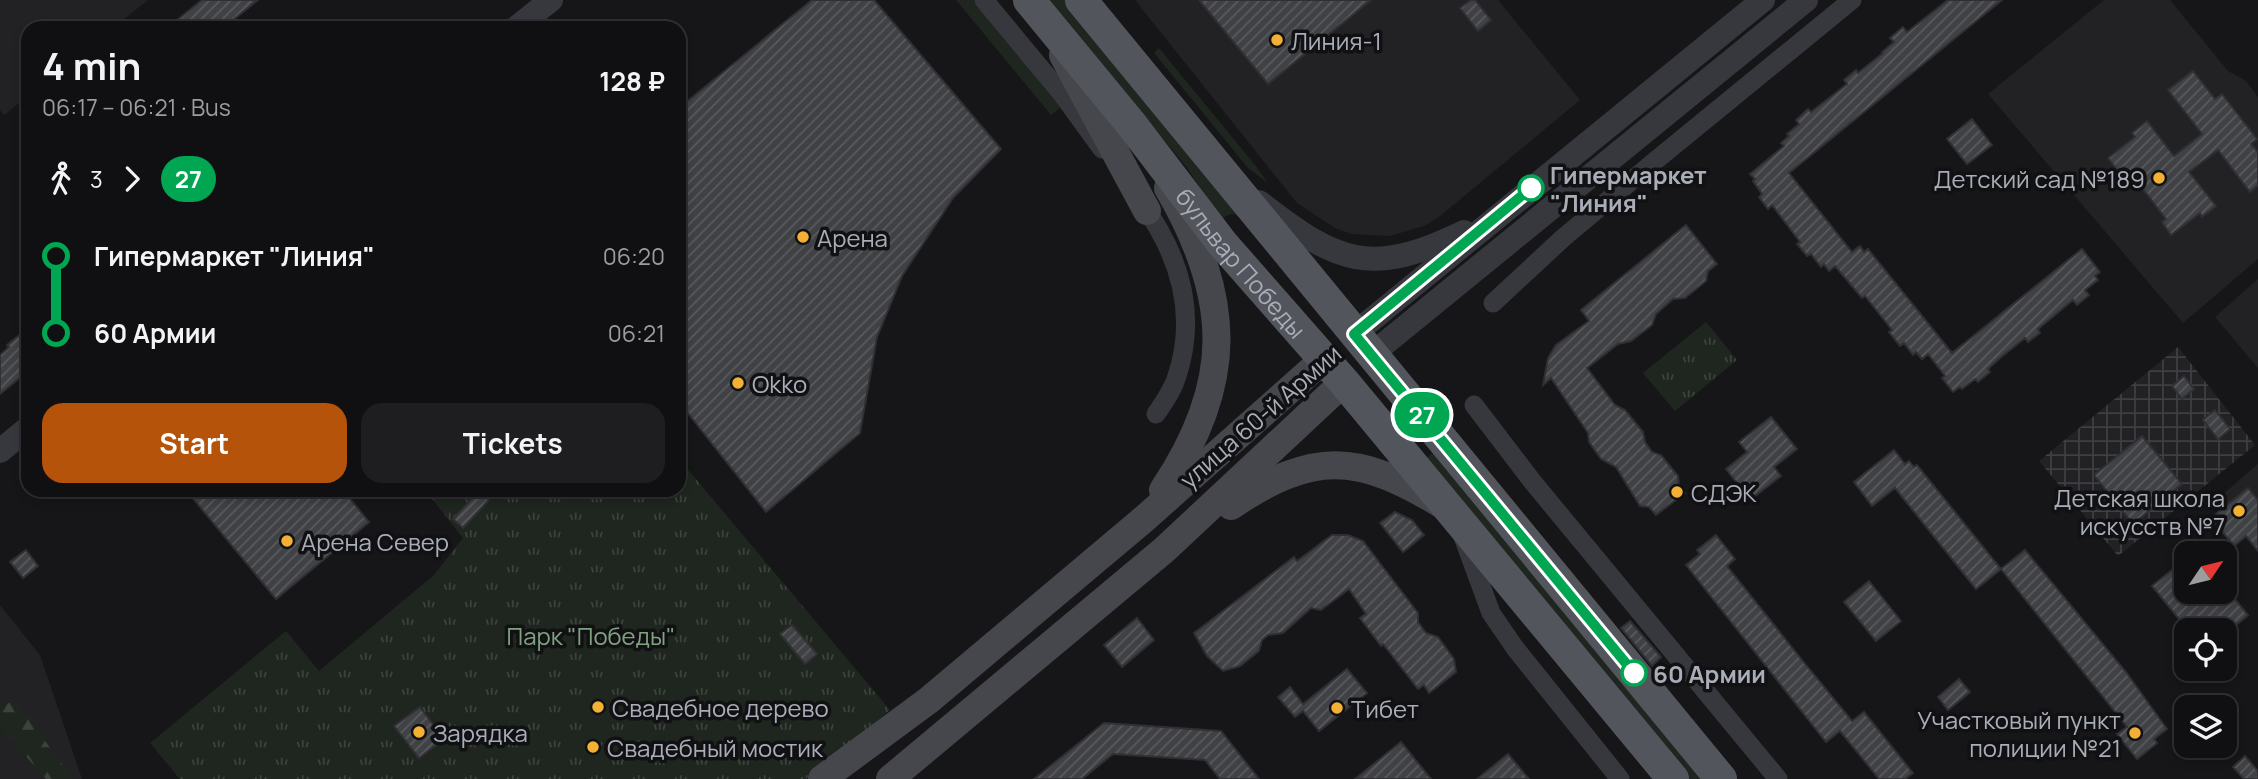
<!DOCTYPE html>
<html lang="en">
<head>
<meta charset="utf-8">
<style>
  body { margin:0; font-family:Manrope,sans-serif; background:#1e1e20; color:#f1f3f6; height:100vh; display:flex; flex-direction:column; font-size:26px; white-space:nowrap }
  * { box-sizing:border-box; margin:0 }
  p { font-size:23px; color:#9c9d9f }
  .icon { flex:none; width:38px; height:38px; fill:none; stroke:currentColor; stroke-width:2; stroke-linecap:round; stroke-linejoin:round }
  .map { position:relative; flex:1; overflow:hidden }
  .details { position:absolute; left:21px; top:21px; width:665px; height:476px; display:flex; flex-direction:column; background:#101012; border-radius:21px; box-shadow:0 4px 10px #0003,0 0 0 2px #303032 }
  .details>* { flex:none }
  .badge { padding:0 14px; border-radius:23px; font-size:24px; line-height:46px }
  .needle { width:46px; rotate:55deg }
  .fabs { position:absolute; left:2174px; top:541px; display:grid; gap:14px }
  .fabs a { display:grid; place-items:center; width:63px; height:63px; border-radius:14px; background:#101012; box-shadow:0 4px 10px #0003,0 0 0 2px #303032; font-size:35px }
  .map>.badge { position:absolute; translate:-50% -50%; box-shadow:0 0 0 4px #fff }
  .legs { display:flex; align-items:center; gap:10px; height:77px; padding:0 21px; font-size:23px }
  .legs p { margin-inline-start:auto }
  .summary { display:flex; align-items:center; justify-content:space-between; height:119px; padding:0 21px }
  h1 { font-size:38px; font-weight:700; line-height:52px }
  .button { display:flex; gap:14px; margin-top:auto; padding:14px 21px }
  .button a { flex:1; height:80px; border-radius:21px; background:#b45309; color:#fff; font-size:28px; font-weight:700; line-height:80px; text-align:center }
  .button a+a { background:#1e1e20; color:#f1f3f6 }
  ul { padding:0 21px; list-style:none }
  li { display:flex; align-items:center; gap:24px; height:77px; font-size:26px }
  li i { display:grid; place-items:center; width:10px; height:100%; margin:0 9px; background:currentColor }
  li i::after { content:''; width:18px; height:18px; margin:-9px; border:5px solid; border-radius:50%; background:#101012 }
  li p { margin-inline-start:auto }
  li:first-child i { background:linear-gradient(#0000 50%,currentColor 0) }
  li:last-child i { background:linear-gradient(currentColor 50%,#0000 0) }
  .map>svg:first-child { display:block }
</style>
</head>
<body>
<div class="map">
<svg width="2258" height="779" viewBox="0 0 2258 779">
  <defs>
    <pattern id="industrial-grid" width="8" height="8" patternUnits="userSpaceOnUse" patternTransform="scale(1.75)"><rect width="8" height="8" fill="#222225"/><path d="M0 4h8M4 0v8" fill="none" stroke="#3f3f43"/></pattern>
    <pattern id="forest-firs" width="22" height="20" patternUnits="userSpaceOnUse" patternTransform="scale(1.75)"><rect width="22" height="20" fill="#1e261f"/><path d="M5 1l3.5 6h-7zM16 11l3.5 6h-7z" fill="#3c433d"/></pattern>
    <pattern id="park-tufts" width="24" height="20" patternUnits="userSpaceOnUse" patternTransform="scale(1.75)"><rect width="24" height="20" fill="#1e261f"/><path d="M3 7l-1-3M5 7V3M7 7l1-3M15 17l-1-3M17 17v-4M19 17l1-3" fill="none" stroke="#3c433d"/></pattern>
    <pattern id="building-hatch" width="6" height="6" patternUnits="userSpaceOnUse" patternTransform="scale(1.75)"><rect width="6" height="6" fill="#404145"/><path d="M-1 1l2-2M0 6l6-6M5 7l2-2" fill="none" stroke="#595a5e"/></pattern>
  </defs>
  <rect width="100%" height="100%" fill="#161618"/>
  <!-- built -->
  <g fill="#222225">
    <polygon points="0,0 148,0 113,28 28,28 28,96 4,115 0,110"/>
    <polygon points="1135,0 1498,0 1580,100 1439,217 1424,226 1390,236 1352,234 1335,228 1297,203"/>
    <polygon points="2104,0 2170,0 2228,71 2246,81 2258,97 2258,259 2183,323 1988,94"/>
    <polygon points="2258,279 2258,368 2215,317"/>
    <polygon points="2258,464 2258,551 2246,537 2234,546 2211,518 2228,504 2222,495"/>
    <polygon points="0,605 40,655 82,779 0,779"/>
  </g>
  <!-- industrial -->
  <polygon fill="url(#industrial-grid)" points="2178,347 2255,445 2118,556 2039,461"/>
  <!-- green -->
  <g fill="#1e261f">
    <polygon points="956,0 974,0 1061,107 1051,115"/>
    <polygon points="1050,0 1065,0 1242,215 1231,214 1220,219 1188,169"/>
    <polygon points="1159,48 1255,165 1268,183 1248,168 1154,53"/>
    <polygon points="1435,450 1705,779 1683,779 1423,462"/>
  </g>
  <!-- forest -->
  <polygon fill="url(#forest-firs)" points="14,699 73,779 46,779 0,727 0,702 4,706"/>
  <!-- park -->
  <g fill="url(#park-tufts)">
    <polygon points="1706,322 1737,360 1675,411 1643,373"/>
    <polygon points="679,459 890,710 806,779 180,779 150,743 286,631 319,671 434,575 463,538 425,490 679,490"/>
  </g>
  <!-- building -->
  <g fill="url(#building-hatch)" stroke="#303034" stroke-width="2">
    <polygon points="202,0 258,0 223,28 167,28"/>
    <polygon points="812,0 874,0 1001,149 953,198 902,276 877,337 860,433 766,512 679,402 679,108"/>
    <polygon points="1199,0 1371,0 1268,84"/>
    <polygon points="1471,0 1475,0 1491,20 1478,31 1460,8"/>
    <polygon points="1948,0 2002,0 1789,173 1852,252 1860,246 1864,252 1868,249 1952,353 2082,249 2100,272 2095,276 2098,280 2085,290 2089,295 2077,305 2073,300 2038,329 2040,333 2028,342 2025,338 2000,358 1988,369 1990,372 1978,382 1975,379 1962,389 1960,387 1953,392 1942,378 1945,376 1928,354 1922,359 1916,352 1913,355 1904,343 1900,346 1889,332 1892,330 1865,296 1862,298 1835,266 1829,271 1824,264 1821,267 1811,254 1807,256 1797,244 1800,242 1772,205 1768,209 1759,197 1762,194 1753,181 1755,179 1750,174 1784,146 1781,143 1789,136 1787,134 1799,124 1796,120 1808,109 1811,112 1847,84 1844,80 1856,70 1858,73 1883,53 1882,52 1894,42 1890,38 1903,27 1907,32"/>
    <polygon points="2193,71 2215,99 2222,94 2257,139 2251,144 2258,152 2258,185 2250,192 2218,150 2189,172 2216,206 2202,217 2200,213 2171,235 2162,222 2166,219 2139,184 2124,167 2118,171 2108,158 2135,137 2132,133 2147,121 2174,156 2202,134 2168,90"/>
    <polygon points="1972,119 1992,145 1967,164 1947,139"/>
    <polygon points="1686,225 1717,264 1708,271 1706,281 1685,298 1673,299 1656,314 1652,325 1631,341 1618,344 1587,368 1615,405 1625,410 1643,432 1645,442 1652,452 1661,455 1678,476 1679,486 1685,493 1656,515 1649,507 1640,506 1616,467 1601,459 1589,442 1588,433 1551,378 1543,385 1548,358 1556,345 1589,321 1581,310"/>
    <polygon points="28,328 28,371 0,394 0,355 9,347 7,345"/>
    <polygon points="2184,376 2194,389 2182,399 2172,386"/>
    <polygon points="2215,410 2230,429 2218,439 2203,420"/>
    <polygon points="1771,417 1797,449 1774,467 1781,476 1750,500 1726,469 1747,452 1739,442"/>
    <polygon points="2142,436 2182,484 2133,524 2094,475"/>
    <polygon points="1894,450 1905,464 1909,461 1914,467 1917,465 2001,569 1976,589 1895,488 1872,506 1854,482"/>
    <polygon points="2248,488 2258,500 2258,551 2246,536 2234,546 2211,518"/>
    <polygon points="186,490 343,490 369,522 276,599"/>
    <polygon points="480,490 489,500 463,528 453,519"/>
    <polygon points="1395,512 1412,520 1424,535 1403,552 1380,523"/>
    <polygon points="1332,535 1348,535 1363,541 1418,613 1418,622 1426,633 1438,637 1454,659 1456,672 1429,693 1424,685 1418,689 1383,644 1381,646 1360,618 1366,614 1349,589 1321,610 1311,608 1283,633 1268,635 1262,640 1259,651 1240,666 1223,671 1207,656 1194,633 1294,557 1297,561"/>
    <polygon points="1716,535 1735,559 1727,566 1802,660 1852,721 1864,712 1913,773 1905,779 1879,779 1840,731 1826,742 1686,565 1700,554 1697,550"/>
    <polygon points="26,550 38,566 23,578 10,562"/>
    <polygon points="2025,550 2126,672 2167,729 2154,739 2157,743 2137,759 2117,734 2127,727 2001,569"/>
    <polygon points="2186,559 2186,592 2229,592 2248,615 2230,630 2188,630 2152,586"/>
    <polygon points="1869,581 1901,621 1876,641 1844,602"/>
    <polygon points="1137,618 1154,640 1122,667 1104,645"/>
    <polygon points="1630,621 1661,657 1652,666 1621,628"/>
    <polygon points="792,625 817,654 805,664 780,634"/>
    <polygon points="1347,669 1367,693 1319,731 1303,711 1295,717 1278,697 1290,687 1303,704"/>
    <polygon points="1959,679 1970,692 1948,710 1938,697"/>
    <polygon points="420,707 444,739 419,758 394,726"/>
    <polygon points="1104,723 1221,731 1259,779 1220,779 1205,760 1113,754 1082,779 1034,779"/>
    <polygon points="1401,742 1431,779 1355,779"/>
    <polygon points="1508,754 1529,779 1477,779"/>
    <polygon points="2245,756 2258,771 2258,779 2244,779 2233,767"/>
  </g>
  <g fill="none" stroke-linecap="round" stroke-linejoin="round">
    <!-- minor -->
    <g stroke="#37383d" stroke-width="19">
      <polyline points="984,0 1062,94 1102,149"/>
      <path d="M1141 202C1179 254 1198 312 1177 376 1173 390 1164 402 1156 414"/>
      <polyline points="1493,303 1563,238 1655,161 1852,0"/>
      <polyline points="1474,405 1532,481 1778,779"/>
      <polyline points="1463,537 1491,613 1515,648 1620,779"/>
    </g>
    <!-- tertiary -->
    <g stroke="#37383d" stroke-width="24">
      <polyline points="516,28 551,0"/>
      <path d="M1259 202C1338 264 1371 277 1464 232"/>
      <polyline points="1354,334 1763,0"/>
      <polyline points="1372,354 1806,0"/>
      <polyline points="0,451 28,428"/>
    </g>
    <!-- secondary -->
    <g stroke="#45474d" stroke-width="28">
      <polyline points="1063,55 1147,211"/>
      <path d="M1163 490C1235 383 1232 298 1168 188"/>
      <path d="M1231 506C1313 451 1357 453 1441 504"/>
      <polyline points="822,779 929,700 1144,519 1324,359"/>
      <polyline points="890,779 1164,550 1344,382"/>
    </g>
    <!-- primary -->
    <g stroke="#53555c" stroke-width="32">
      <path id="s1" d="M1029 0 1132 125 1222 243 1344 382 1673 779"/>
      <polyline points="1081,0 1721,779"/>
    </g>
  </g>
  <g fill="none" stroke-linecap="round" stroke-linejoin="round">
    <!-- line-1 casing -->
    <g stroke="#fff" stroke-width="16">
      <polyline id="line-1" points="1531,188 1354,334 1634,673"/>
    </g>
    <!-- line-1 -->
    <use href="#line-1" stroke="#00a651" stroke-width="10"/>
  </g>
  <!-- markers -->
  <g fill="#f2b134" stroke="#111113" stroke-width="2.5">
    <circle cx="1277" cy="40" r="7"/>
    <circle cx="2159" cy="178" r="7"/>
    <circle cx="803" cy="237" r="7"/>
    <circle cx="738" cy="383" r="7"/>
    <circle cx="1677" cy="492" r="7"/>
    <circle cx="2239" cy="511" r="7"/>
    <circle cx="287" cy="541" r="7"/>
    <circle cx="598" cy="707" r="7"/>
    <circle cx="1337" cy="708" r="7"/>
    <circle cx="419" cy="732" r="7"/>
    <circle cx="2135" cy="733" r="7"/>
    <circle cx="593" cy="747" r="7"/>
  </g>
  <g fill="#fff" stroke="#00a651" stroke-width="3.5">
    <circle cx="1531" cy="188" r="12"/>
    <circle cx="1634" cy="673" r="12"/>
  </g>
  <g text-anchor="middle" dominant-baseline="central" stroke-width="7" stroke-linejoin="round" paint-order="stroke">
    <!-- poi labels -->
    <g font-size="24" fill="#a8adb8" stroke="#111113" text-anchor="start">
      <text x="1291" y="40">Линия-1</text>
      <text x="2145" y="178" text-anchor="end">Детский сад №189</text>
      <text x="817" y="237">Арена</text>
      <text x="752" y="383">Okko</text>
      <text x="1691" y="492">СДЭК</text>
      <text x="2225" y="497" text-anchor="end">Детская школа<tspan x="2225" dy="28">искусств №7</tspan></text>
      <text x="301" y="541">Арена Север</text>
      <text x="612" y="707">Свадебное дерево</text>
      <text x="1351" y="708">Тибет</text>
      <text x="2121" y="719" text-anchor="end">Участковый пункт<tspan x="2121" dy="28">полиции №21</tspan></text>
      <text x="433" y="732">Зарядка</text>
      <text x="607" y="747">Свадебный мостик</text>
    </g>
    <!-- stop labels -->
    <g font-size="24" font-weight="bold" fill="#a8adb8" stroke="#111113" text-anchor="start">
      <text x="1550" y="174">Гипермаркет<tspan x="1550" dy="28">"Линия"</tspan></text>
      <text x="1653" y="673">60 Армии</text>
    </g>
    <!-- street labels -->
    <g font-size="24" fill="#a8adb8" stroke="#111113">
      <text stroke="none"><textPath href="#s1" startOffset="338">бульвар Победы</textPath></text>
      <text transform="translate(1260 416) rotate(-41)">улица 60-й Армии</text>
    </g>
    <!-- park labels -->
    <g font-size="24" fill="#7fa381" stroke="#111113">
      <text x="591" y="635">Парк "Победы"</text>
    </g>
  </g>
</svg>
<div class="fabs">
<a><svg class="needle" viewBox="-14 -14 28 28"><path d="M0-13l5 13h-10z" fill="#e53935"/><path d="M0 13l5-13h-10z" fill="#9c9d9f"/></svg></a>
<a><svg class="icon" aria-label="locate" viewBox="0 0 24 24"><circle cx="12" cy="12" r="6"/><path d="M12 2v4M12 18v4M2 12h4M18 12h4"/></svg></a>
<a><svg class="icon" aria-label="layers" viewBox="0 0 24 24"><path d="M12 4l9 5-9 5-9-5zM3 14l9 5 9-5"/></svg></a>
</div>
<b class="badge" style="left:1422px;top:415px;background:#00a651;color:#fff">27</b>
<section class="details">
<div class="summary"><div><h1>4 min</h1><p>06:17 – 06:21 · Bus</p></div><b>128 ₽</b></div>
<div class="legs"><svg class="icon" aria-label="walk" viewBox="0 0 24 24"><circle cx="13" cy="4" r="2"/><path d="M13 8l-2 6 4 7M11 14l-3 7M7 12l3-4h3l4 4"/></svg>3<svg class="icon" aria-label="forward" viewBox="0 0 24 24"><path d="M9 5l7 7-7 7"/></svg><b class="badge" style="background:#00a651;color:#fff">27</b></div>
<ul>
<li><i style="color:#00a651"></i><b>Гипермаркет &quot;Линия&quot;</b><p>06:20</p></li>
<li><i style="color:#00a651"></i><b>60 Армии</b><p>06:21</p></li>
</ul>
<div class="button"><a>Start</a><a>Tickets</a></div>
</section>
</div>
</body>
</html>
